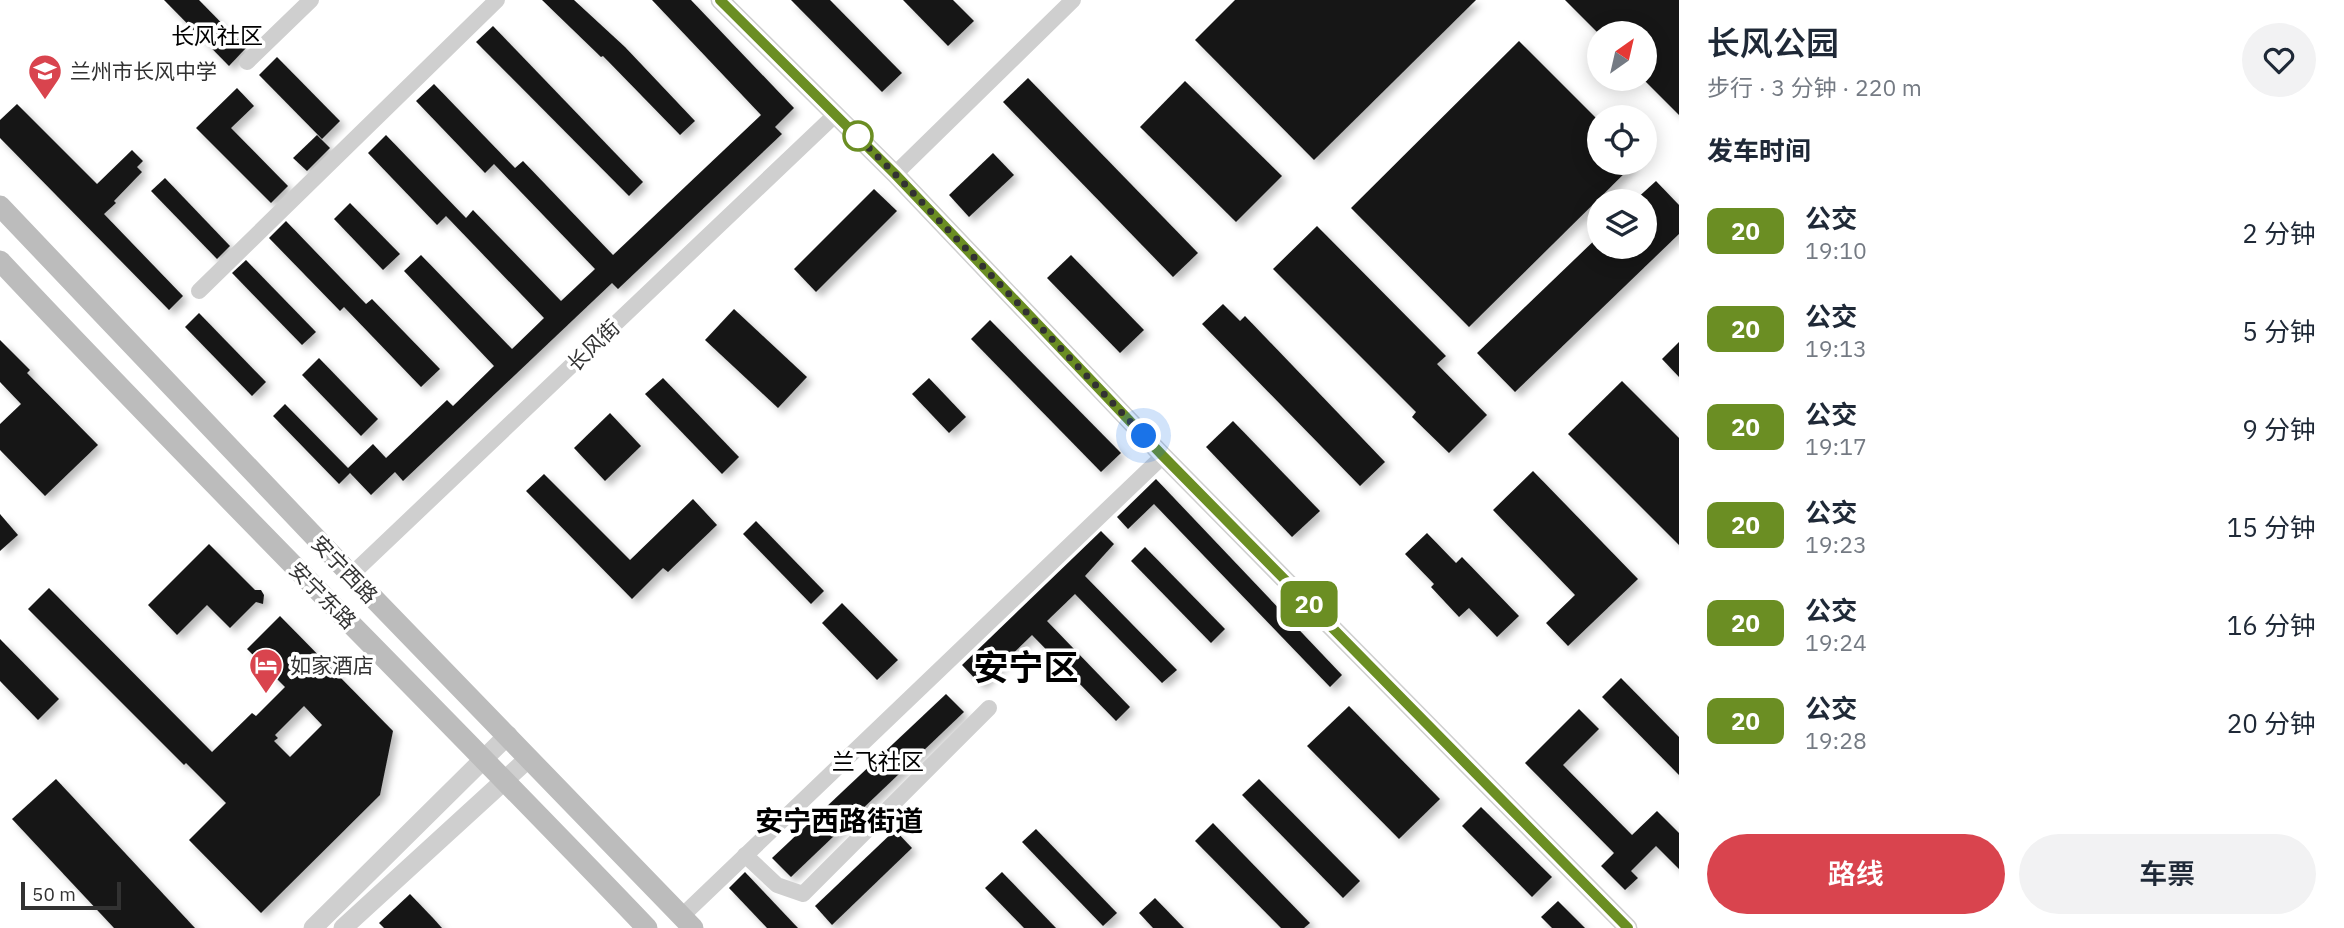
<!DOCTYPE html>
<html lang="zh">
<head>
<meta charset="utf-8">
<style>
  body { margin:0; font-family:"IBM Plex Sans","Noto Sans SC",sans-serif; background:#f2f2f3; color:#1f2937; height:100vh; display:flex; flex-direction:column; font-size:26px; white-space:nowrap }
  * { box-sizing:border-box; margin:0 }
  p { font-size:23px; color:#747a83 }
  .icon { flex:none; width:38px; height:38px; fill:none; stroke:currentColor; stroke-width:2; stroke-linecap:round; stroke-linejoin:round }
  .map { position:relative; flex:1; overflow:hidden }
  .details { display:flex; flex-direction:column; background:#fff; width:665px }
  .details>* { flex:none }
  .badge { padding:0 14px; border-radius:10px; font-size:24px; line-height:46px }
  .needle { width:46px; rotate:34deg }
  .controls { position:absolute; left:1587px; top:21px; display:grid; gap:14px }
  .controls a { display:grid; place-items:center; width:70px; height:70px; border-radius:50%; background:#fff; box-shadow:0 4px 18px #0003; font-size:35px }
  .scale { position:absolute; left:21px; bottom:18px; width:100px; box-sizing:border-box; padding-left:7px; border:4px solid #323232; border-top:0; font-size:19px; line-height:24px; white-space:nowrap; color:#323232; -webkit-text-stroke:5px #fff; paint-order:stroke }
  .you { position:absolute; width:35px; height:35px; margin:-18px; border:5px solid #fff; border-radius:50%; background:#1a73e8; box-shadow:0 0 0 10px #1a73e833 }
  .map>.badge { position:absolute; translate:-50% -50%; box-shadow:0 0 0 4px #fff }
  h2 { padding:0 28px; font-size:26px; line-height:63px }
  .round { display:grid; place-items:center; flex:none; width:74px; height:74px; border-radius:37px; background:#f2f2f3 }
  .headline { display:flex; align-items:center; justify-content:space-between; height:119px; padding:0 28px }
  h1 { font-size:33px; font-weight:600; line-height:52px }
  .cta { display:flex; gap:14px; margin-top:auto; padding:14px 28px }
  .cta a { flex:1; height:80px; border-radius:42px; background:#d9444e; color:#fff; font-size:28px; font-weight:600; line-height:80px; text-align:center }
  .cta a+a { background:#f2f2f3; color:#1f2937 }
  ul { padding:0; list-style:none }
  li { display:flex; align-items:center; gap:21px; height:98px; padding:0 28px }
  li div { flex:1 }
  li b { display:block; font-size:26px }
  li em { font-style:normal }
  li .badge { min-width:77px; font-weight:700; text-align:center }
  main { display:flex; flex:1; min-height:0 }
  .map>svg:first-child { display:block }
</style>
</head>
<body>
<main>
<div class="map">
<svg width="1679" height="928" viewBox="0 0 1679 928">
  <defs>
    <filter id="shadow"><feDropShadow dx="5" dy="5" stdDeviation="3.5" flood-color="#0004"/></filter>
  </defs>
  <rect width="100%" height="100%" fill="#fff"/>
  <!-- building -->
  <g fill="#191919" fill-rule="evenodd" filter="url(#shadow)">
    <polygon points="164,0 199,0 246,48 229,66"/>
    <polygon points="542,0 574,0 625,47 695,121 680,135 603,56 601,57"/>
    <polygon points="652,0 691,0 794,108 775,127 782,134 618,289 612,283 403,481 395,472 371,495 350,473 339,484 273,416 285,404 348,468 373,444 386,458 447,400 453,406 494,366 404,271 421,255 512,349 544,318 446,216 437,225 368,153 386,135 466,218 473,210 561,301 595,269 494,164 485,173 416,101 434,84 515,168 523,161 613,255 761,115"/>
    <polygon points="791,0 830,0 902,73 882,92"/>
    <polygon points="903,0 953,0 974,21 948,46"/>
    <polygon points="1235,0 1476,0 1314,160 1195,40"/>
    <polygon points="1565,0 1679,0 1679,115 1645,81 1645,33 1598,33"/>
    <polygon points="493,26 643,182 629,196 476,42"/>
    <polygon points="1519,41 1600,122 1600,163 1635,163 1469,327 1351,208"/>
    <polygon points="277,57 340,121 322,139 259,75"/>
    <polygon points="1028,78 1198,253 1173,277 1003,102"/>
    <polygon points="1185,81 1282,176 1236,222 1140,127"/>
    <polygon points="237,88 254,106 231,128 288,186 271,203 196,128"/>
    <polygon points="17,104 97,184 132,150 143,161 137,167 142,172 114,201 116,203 104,214 183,296 169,310 0,138 0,120"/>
    <polygon points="317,135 330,148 307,171 293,158"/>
    <polygon points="993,153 1014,175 969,217 949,195"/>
    <polygon points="165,178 230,246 217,259 151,191"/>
    <polygon points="1656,181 1679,205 1679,234 1515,392 1477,353 1600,235 1600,247 1645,247 1645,201 1634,201"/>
    <polygon points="874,189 897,211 816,292 794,269"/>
    <polygon points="350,203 400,254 383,270 334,219"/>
    <polygon points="286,221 366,304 372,299 440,369 421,387 344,307 340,311 269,238"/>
    <polygon points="1317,226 1446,356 1437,364 1487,415 1449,453 1412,417 1416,412 1273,269"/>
    <polygon points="1071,255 1144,330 1120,353 1047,278"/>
    <polygon points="246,260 316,332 302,345 232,273"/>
    <polygon points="1223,304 1240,321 1245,316 1385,462 1360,486 1202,324"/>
    <polygon points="734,309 807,377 778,408 705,340"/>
    <polygon points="199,313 266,382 252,396 185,327"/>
    <polygon points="990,320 1121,453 1101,472 971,339"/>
    <polygon points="0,340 30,370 27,373 98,445 45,496 0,450 0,424 21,404 0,382"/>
    <polygon points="1679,342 1679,377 1662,359"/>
    <polygon points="319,358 378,419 361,436 302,375"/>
    <polygon points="663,378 739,457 722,474 645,394"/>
    <polygon points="929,378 966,417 949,433 912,394"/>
    <polygon points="1622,381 1679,438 1679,545 1568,434"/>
    <polygon points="610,413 641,446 605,481 574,448"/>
    <polygon points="1233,421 1320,511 1292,537 1206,447"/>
    <polygon points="1533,471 1638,579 1568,646 1546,623 1575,595 1493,510"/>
    <polygon points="544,474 630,560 693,499 717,525 668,572 663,568 632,599 526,491"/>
    <polygon points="1156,479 1342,675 1330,687 1154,504 1128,529 1117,517"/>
    <polygon points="0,514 18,535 0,551"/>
    <polygon points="756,521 824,591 811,604 743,534"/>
    <polygon points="1101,531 1114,544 1085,576 1177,670 1162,683 1075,594 1047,621 1130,707 1116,721 1032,635 981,685 962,665"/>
    <polygon points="1427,533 1456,563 1462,557 1519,616 1497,637 1469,608 1459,617 1431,587 1434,584 1405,554"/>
    <polygon points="209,544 255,590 261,590 264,595 263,604 256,602 230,628 207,605 177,635 148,605"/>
    <polygon points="1145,547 1225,629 1211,643 1131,561"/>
    <path d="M49 588 212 752 252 713 256 716 285 687 247 649 280 616 393 731 380 795 261 913 189 840 226 803 186 763 184 765 28 609ZM304 706 322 725 290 757 274 741 278 738 275 735Z"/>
    <polygon points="842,603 898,660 877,680 822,623"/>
    <polygon points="0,639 59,699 38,720 0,681"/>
    <polygon points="1621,678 1679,737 1679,775 1602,697"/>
    <polygon points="946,694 964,712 791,877 772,858"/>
    <polygon points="1349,706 1440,799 1399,839 1307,746"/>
    <polygon points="1579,709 1599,729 1563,765 1632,835 1657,811 1679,833 1679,869 1656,846 1631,871 1638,878 1625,890 1601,866 1614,853 1525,763"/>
    <polygon points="56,779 195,928 114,928 12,819"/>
    <polygon points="1259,779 1360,881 1343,898 1242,795"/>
    <polygon points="1481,807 1552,877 1532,897 1462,826"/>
    <polygon points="1213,823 1310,923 1304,928 1281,928 1195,841"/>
    <polygon points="1036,829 1117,913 1103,926 1022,842"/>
    <polygon points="895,830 912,848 832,925 815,906"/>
    <polygon points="745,872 798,928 767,928 729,888"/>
    <polygon points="1002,872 1056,928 1024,928 985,888"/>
    <polygon points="410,894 433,918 442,928 384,928 379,923"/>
    <polygon points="1155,898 1184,928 1153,928 1139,913"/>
    <polygon points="1558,901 1585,928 1552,928 1541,917"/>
  </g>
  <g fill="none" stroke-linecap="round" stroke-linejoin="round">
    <!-- minor -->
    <g stroke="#cfcfcf" stroke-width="16">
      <polyline points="247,62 311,0"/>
      <polyline points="895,174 1073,0"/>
      <polyline points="199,291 497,0"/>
      <polyline points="351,575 835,115"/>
      <polyline points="745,855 777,885 803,894 989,708"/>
      <polyline points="682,916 1163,456"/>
    </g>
    <!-- tertiary -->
    <g stroke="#cfcfcf" stroke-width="19">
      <polyline points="720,0 895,174 1163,456 1628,928"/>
      <polyline points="313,928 508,735"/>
      <polyline points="343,928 529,758"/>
    </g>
    <!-- secondary -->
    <g stroke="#bcbcbc" stroke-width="21">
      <polyline points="0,206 351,575 693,928"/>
      <path d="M0 261C212 487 433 704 647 928"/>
    </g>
  </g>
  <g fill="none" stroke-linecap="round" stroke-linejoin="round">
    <!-- line casing -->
    <g stroke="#fff" stroke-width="16">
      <polyline id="line" points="720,0 895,174 1163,456 1628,928"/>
    </g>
    <!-- line -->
    <use href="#line" stroke="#6b8e23" stroke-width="10"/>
    <!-- walk -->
    <polyline stroke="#323232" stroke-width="7" stroke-dasharray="0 12.6" points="858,136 850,129 895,174 1144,436"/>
  </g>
  <!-- icons -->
  <defs>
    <g id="school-pin" transform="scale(1.75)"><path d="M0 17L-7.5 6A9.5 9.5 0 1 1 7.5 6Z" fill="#d9444e" stroke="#fff"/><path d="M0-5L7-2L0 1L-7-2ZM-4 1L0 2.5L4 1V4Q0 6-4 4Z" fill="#fff"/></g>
    <g id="hotel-pin" transform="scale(1.75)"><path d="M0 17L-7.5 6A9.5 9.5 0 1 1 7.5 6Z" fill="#d9444e" stroke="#fff"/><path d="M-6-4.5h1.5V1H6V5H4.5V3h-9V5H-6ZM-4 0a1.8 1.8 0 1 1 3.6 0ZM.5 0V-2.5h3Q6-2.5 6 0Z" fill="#fff"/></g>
  </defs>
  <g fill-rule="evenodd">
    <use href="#school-pin" x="45" y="71"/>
    <use href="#hotel-pin" x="266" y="665"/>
  </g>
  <!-- markers -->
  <circle fill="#fff" stroke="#6b8e23" stroke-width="3.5" cx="858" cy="136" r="14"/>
  <g text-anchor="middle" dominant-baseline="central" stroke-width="7" stroke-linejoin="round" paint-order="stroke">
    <!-- poi labels -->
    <g font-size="21" fill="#323232" stroke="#fff" text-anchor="start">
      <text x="70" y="71">兰州市长风中学</text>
      <text x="290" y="665">如家酒店</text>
    </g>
    <!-- street labels -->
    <g font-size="21" fill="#323232" stroke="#fff">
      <text transform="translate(593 345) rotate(-44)">长风街</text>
      <text transform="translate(345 569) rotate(46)">安宁西路</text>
      <text transform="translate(323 595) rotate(45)">安宁东路</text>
    </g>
    <!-- neighbourhood labels -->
    <g font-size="23" fill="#000" stroke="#fff">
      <text x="217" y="35">长风社区</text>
      <text x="878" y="761">兰飞社区</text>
    </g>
    <!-- district labels -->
    <g font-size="28" font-weight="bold" fill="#000" stroke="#fff">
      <text x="839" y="820">安宁西路街道</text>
    </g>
    <!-- town labels -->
    <g font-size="35" font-weight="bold" fill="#000" stroke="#fff">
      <text x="1026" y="667">安宁区</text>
    </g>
  </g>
</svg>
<div class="controls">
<a><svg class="needle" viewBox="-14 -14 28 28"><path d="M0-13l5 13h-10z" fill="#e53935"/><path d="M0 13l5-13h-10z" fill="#747a83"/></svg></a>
<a><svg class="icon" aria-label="locate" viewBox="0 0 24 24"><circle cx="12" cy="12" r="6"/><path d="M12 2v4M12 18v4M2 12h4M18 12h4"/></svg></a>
<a><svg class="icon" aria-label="layers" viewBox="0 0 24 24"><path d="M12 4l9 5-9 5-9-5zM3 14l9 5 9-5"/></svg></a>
</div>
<div class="scale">50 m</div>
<div class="you" style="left:1144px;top:436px"></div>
<b class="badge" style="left:1309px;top:604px;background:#6b8e23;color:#fff">20</b>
</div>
<section class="details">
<div class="headline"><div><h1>长风公园</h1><p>步行 · 3 分钟 · 220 m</p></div><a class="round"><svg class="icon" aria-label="heart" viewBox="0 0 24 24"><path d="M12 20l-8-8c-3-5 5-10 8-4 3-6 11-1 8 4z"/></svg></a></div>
<h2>发车时间</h2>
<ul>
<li><span class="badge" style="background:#6b8e23;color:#fff">20</span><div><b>公交</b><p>19:10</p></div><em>2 分钟</em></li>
<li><span class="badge" style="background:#6b8e23;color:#fff">20</span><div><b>公交</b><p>19:13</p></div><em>5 分钟</em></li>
<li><span class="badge" style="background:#6b8e23;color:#fff">20</span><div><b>公交</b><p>19:17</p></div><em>9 分钟</em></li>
<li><span class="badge" style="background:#6b8e23;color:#fff">20</span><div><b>公交</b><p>19:23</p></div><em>15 分钟</em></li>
<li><span class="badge" style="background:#6b8e23;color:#fff">20</span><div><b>公交</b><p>19:24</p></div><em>16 分钟</em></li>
<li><span class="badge" style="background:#6b8e23;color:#fff">20</span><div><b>公交</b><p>19:28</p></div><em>20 分钟</em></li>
</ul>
<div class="cta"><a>路线</a><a>车票</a></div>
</section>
</main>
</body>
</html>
